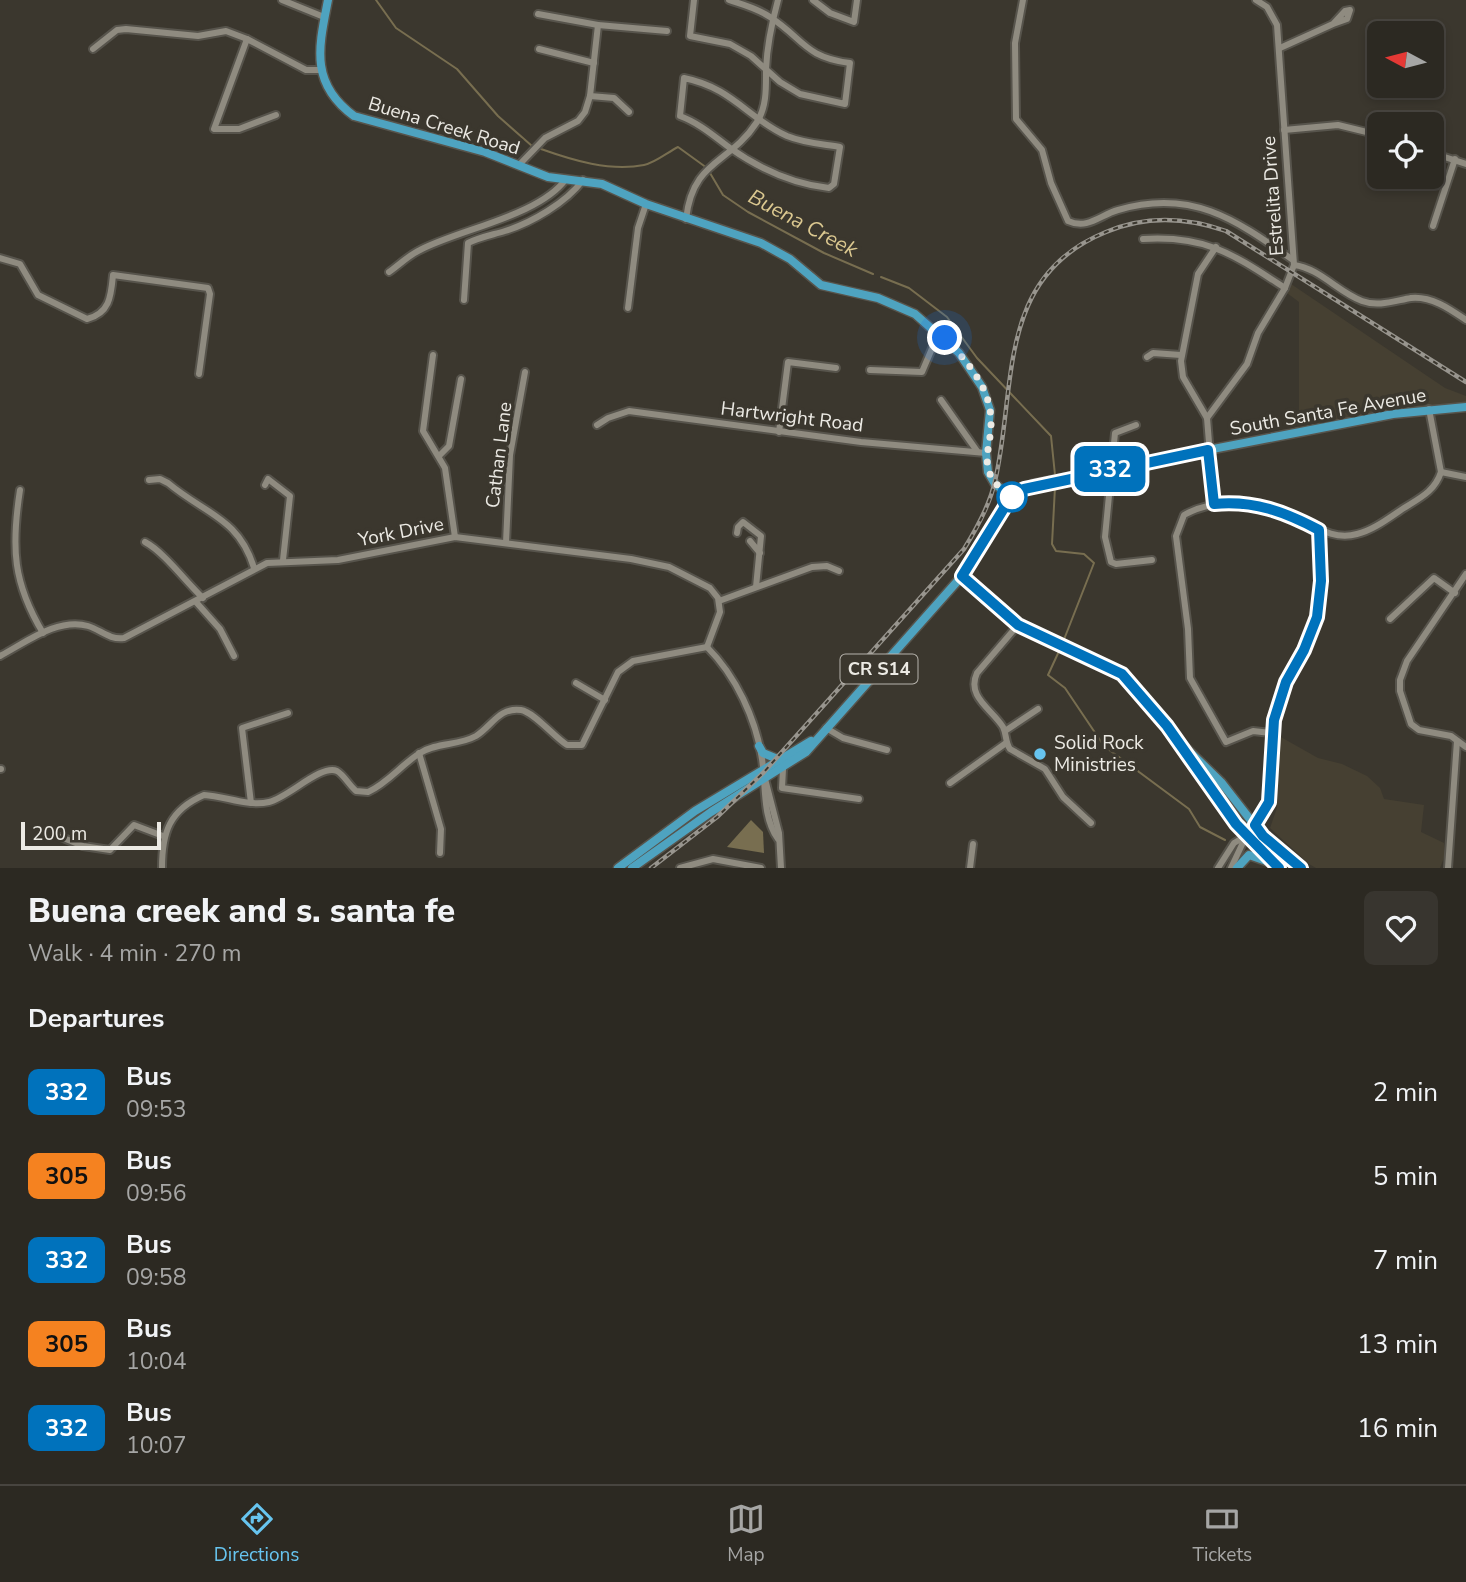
<!DOCTYPE html>
<html lang="en">
<head>
<meta charset="utf-8">
<style>
  body { margin:0; font-family:"Nunito Sans",sans-serif; background:#38352f; color:#f1f3f6; height:100vh; display:flex; flex-direction:column; font-size:26px; white-space:nowrap }
  * { box-sizing:border-box; margin:0 }
  p { font-size:23px; color:#a6a6a5 }
  .icon { flex:none; width:38px; height:38px; fill:none; stroke:currentColor; stroke-width:2; stroke-linecap:round; stroke-linejoin:round }
  .map { position:relative; height:868px; overflow:hidden }
  .details { display:flex; flex-direction:column; background:#2c2922; flex:1 }
  .details>* { flex:none }
  .badge { padding:0 14px; border-radius:10px; font-size:24px; line-height:46px }
  .needle { width:46px; rotate:277deg }
  .fabs { position:absolute; left:1367px; top:21px; display:grid; gap:14px }
  .fabs a { display:grid; place-items:center; width:77px; height:77px; border-radius:10px; background:#2c2922; box-shadow:0 4px 10px #0003,0 0 0 2px #484540; font-size:35px }
  .scale { position:absolute; left:21px; bottom:18px; width:140px; box-sizing:border-box; padding-left:7px; border:4px solid #eceae4; border-top:0; font-size:19px; line-height:24px; white-space:nowrap; color:#eceae4; -webkit-text-stroke:5px #3b372e; paint-order:stroke }
  .you { position:absolute; width:35px; height:35px; margin:-18px; border:5px solid #fff; border-radius:50%; background:#1a73e8; box-shadow:0 0 0 10px #1a73e833 }
  .map>.badge { position:absolute; translate:-50% -50%; box-shadow:0 0 0 4px #fff }
  h2 { padding:0 28px; font-size:26px; line-height:63px }
  .round { display:grid; place-items:center; flex:none; width:74px; height:74px; border-radius:10px; background:#38352f }
  .headline { display:flex; align-items:center; justify-content:space-between; height:119px; padding:0 28px }
  h1 { font-size:33px; font-weight:800; line-height:52px }
  ul { padding:0; list-style:none }
  li { display:flex; align-items:center; gap:21px; height:84px; padding:0 28px }
  li div { flex:1 }
  li b { display:block; font-size:26px }
  li em { font-style:normal }
  li .badge { min-width:77px; font-weight:700; text-align:center }
  .menu { display:flex; justify-content:space-around; align-items:center; height:98px; border-top:2px solid #484540; background:#2c2922; font-size:19px; color:#a6a6a5 }
  .menu a { display:grid; justify-items:center; gap:4px }
  .menu .on { color:#67c4ef }
  .map>svg:first-child { display:block }
</style>
</head>
<body>
<div class="map">
<svg width="1466" height="868" viewBox="0 0 1466 868">
  <rect width="100%" height="100%" fill="#3b372e"/>
  <!-- built -->
  <g fill="#464032">
    <polygon points="1291,284 1445,388 1466,396 1466,405 1430,406 1299,432 1299,302 1287,293"/>
    <polygon points="1279,736 1318,758 1342,764 1367,776 1380,788 1384,799 1424,805 1421,832 1444,843 1445,855 1440,868 1316,868 1309,864 1270,828 1277,808"/>
  </g>
  <!-- water -->
  <polygon fill="#786e50" points="751,820 763,832 764,853 727,847"/>
  <g fill="none" stroke-linecap="round" stroke-linejoin="round">
    <!-- stream -->
    <g stroke="#786e50" stroke-width="2">
      <polyline points="376,0 396,28 457,69 498,116 532,146"/>
      <path d="M541 149C572 160 610 172 644 165 655 163 668 152 678 147L707 168"/>
      <polyline points="710,173 723,195 748,212 824,253 873,274"/>
      <polyline points="881,277 909,288 947,317 977,358 1051,436 1055,475"/>
      <polyline points="1055,487 1052,544 1056,551 1084,554 1094,563 1063,642"/>
      <polyline points="1060,649 1048,675 1065,688 1104,746 1189,809 1200,827 1225,840"/>
    </g>
    <!-- minor casing -->
    <g stroke="#57544c" stroke-width="10">
      <g id="minor">
        <polyline points="282,0 324,17"/>
        <path d="M694 0 690 36 730 44 751 56 780 82 800 94 845 104 850 63C804 57 804 39 770 17 757 8 744 5 729 0"/>
        <polyline points="813,0 830,13 854,22 857,0"/>
        <path d="M1023 0 1015 43 1016 119 1042 150 1051 183 1068 221C1088 230 1100 215 1118 210 1192 188 1236 220 1293 260"/>
        <polyline points="538,14 598,25 667,31"/>
        <polyline points="247,39 214,129 239,129 276,115"/>
        <polyline points="1280,48 1333,24 1345,11 1350,10 1347,19 1333,24"/>
        <polyline points="93,49 117,30 126,29 198,36 226,31 247,39 306,70 321,70"/>
        <polyline points="539,49 594,63"/>
        <path d="M684 78C733 88 747 118 787 136 804 143 822 144 840 147L834 184 829 188C793 184 760 169 730 148 714 136 699 123 680 116Z"/>
        <polyline points="590,96 614,98 629,112"/>
        <polyline points="1284,130 1338,125 1379,135"/>
        <polyline points="1432,153 1466,164"/>
        <polyline points="519,165 545,138 578,121 585,112 590,96 598,25"/>
        <path d="M686 219C693 159 729 165 757 122 767 106 766 87 766 69 767 47 772 22 778 0"/>
        <polyline points="1433,226 1455,159"/>
        <path d="M1143 239C1207 235 1234 255 1285 288"/>
        <path d="M0 258 20 264 38 295 87 319C110 313 111 296 113 275L208 288 210 294 199 374"/>
        <path d="M1294 265C1319 268 1338 292 1362 301 1378 307 1394 301 1411 298 1432 296 1450 309 1466 320"/>
        <path d="M389 272C399 265 409 255 420 250 460 229 539 216 566 179"/>
        <path d="M464 300 468 243C480 237 492 235 505 231 531 223 566 203 583 180"/>
        <polyline points="628,308 638,228 646,204"/>
        <polyline points="433,355 423,431 445,468 455,537"/>
        <polyline points="1147,357 1153,353 1181,355"/>
        <polyline points="870,370 922,372 939,332"/>
        <polyline points="941,400 977,451"/>
        <polyline points="1429,409 1441,472"/>
        <polyline points="1207,418 1247,364 1258,333 1285,288 1294,265 1277,25 1267,7 1256,0"/>
        <polyline points="597,425 608,418 629,411 861,442 986,453"/>
        <polyline points="1136,425 1115,433 1105,537 1111,562 1116,564 1152,560"/>
        <polyline points="779,432 788,362 836,368"/>
        <polyline points="439,456 449,446 461,379"/>
        <polyline points="1441,472 1466,477"/>
        <path d="M149 480 160 479 168 483C205 514 239 518 254 568"/>
        <polyline points="265,485 268,479 290,496 283,560"/>
        <path d="M20 490C11 548 13 583 43 633"/>
        <polyline points="1214,504 1207,418 1183,377 1181,361 1198,274 1216,247"/>
        <polyline points="737,533 738,527 743,522 761,536 756,587"/>
        <polyline points="750,541 760,553"/>
        <path d="M145 542C164 552 186 582 203 598"/>
        <polyline points="506,543 510,455 525,372"/>
        <polyline points="1466,574 1407,661 1400,680 1400,691 1411,724 1419,730 1451,736 1466,747"/>
        <polyline points="719,601 812,567 827,566 839,571"/>
        <polyline points="196,602 220,629 234,656"/>
        <polyline points="1390,619 1434,578 1455,593"/>
        <path d="M1018 625 977 673C966 697 992 709 1003 727 1007 735 1005 742 1010 749L1045 769 1063 797 1091 823"/>
        <path d="M707 647C736 676 756 719 762 759 766 784 762 817 778 839"/>
        <path d="M0 656C25 643 58 617 88 626 101 630 109 640 124 638L267 563 338 560 455 537 631 559 669 567 710 588 718 598 720 612 707 647"/>
        <polyline points="576,683 605,700"/>
        <polyline points="826,728 843,738 887,750"/>
        <polyline points="1005,731 1038,709"/>
        <path d="M1271 733 1253 731 1226 742 1190 678 1188 629 1176 536 1184 515C1216 497 1259 501 1292 515 1314 525 1332 541 1357 534 1374 530 1390 517 1404 508 1420 498 1435 491 1441 472"/>
        <polyline points="419,753 441,829 440,853"/>
        <polyline points="0,769 1,769"/>
        <polyline points="783,769 782,788 859,799"/>
        <polyline points="764,775 779,833 781,868"/>
        <polyline points="950,783 1006,743"/>
        <polyline points="251,803 242,728 288,713"/>
        <polyline points="61,837 83,846 110,850 134,825 163,836"/>
        <path d="M162 868C162 833 169 810 204 795 225 796 248 807 269 802 289 797 321 764 337 771 344 775 349 785 356 791L368 792C388 783 402 764 420 753 437 742 458 746 476 736 492 726 499 707 521 710 534 712 554 737 567 745H582L618 672 633 661 707 647"/>
        <polyline points="680,868 713,859 761,868"/>
        <polyline points="970,868 973,844"/>
        <polyline points="1218,868 1234,843 1246,836"/>
        <polyline points="1231,868 1246,836 1269,802 1274,720 1286,682 1304,650 1317,617 1321,581 1319,530"/>
        <polyline points="1448,868 1457,741"/>
      </g>
    </g>
    <!-- major casing -->
    <g stroke="#57544c" stroke-width="11">
      <g id="major">
        <path d="M328 0C319 46 309 83 354 116L485 152 548 177 602 184 646 204 761 243 790 259 821 285 878 298 915 314 959 353 982 387 990 410 986 453 988 472 995 484 1012 498"/>
        <polyline points="962,576 1018,625 1122,674 1167,726 1236,824 1279,868"/>
        <polyline points="759,746 763,753 780,760"/>
        <polyline points="1185,747 1221,782 1263,836 1301,868"/>
        <polyline points="618,868 695,811 811,741"/>
        <polyline points="632,868 711,812 806,752 962,576 1012,498 1033,484 1393,414 1466,407"/>
        <polyline points="1237,868 1249,855 1272,863"/>
      </g>
    </g>
    <!-- minor -->
    <use href="#minor" stroke="#8f8b80" stroke-width="6"/>
    <!-- major -->
    <use href="#major" stroke="#4ea3c0" stroke-width="8"/>
    <!-- rail casing -->
    <g stroke="#98958e" stroke-width="4.5">
      <path id="rail" d="M651 868 717 817 763 773 964 549C977 528 990 505 995 481 1017 387 995 277 1106 232 1146 215 1186 217 1226 231L1466 382"/>
    </g>
    <!-- rail -->
    <use href="#rail" stroke="#3b372e" stroke-width="2" stroke-dasharray="5" stroke-linecap="butt"/>
  </g>
  <g fill="none" stroke-linecap="round" stroke-linejoin="round">
    <!-- line casing -->
    <g stroke="#fff" stroke-width="16">
      <path id="line" d="M1279 868 1236 824 1167 726 1122 674 1018 625 962 576 1006 505 1024 489 1208 450 1214 504C1254 500 1285 512 1319 530L1321 581 1317 617 1304 650 1286 682 1274 720 1269 802 1255 825 1263 836 1301 868"/>
    </g>
    <!-- line -->
    <use href="#line" stroke="#0072bc" stroke-width="10"/>
    <!-- walk -->
    <path stroke="#eceae4" stroke-width="7" stroke-dasharray="0 12.6" d="M945 338C962 356 984 380 989 405 999 446 967 467 1012 497"/>
  </g>
  <!-- markers -->
  <circle fill="#fff" stroke="#0072bc" stroke-width="3.5" cx="1012" cy="497" r="14"/>
  <circle fill="#67c4ef" stroke="#3b372e" stroke-width="2.5" cx="1040" cy="754" r="7"/>
  <g text-anchor="middle" dominant-baseline="central" stroke-width="7" stroke-linejoin="round" paint-order="stroke">
    <!-- shield labels -->
    <rect fill="#3b372e" stroke="#b7b4ad" stroke-width="2" x="840.5" y="654.5" width="77" height="29" rx="5"/>
    <g font-size="18" font-weight="bold" fill="#eceae4">
      <text x="879" y="669">CR S14</text>
    </g>
    <!-- street labels -->
    <g font-size="19" fill="#eceae4" stroke="#3b372e">
      <text transform="translate(444 126) rotate(17)">Buena Creek Road</text>
      <text transform="translate(1273 196) rotate(-94)">Estrelita Drive</text>
      <text transform="translate(1328 412) rotate(-10)">South Santa Fe Avenue</text>
      <text transform="translate(792 417) rotate(7)">Hartwright Road</text>
      <text transform="translate(499 455) rotate(-83)">Cathan Lane</text>
      <text transform="translate(401 532) rotate(-11)">York Drive</text>
    </g>
    <!-- poi labels -->
    <g font-size="19" fill="#eceae4" stroke="#3b372e" text-anchor="start">
      <text x="1054" y="743">Solid Rock<tspan x="1054" dy="22">Ministries</tspan></text>
    </g>
    <!-- water labels -->
    <g font-size="21" font-style="italic" fill="#dbc890" stroke="#3b372e">
      <text transform="translate(803 223) rotate(28)">Buena Creek</text>
    </g>
  </g>
</svg>
<div class="fabs">
<a><svg class="needle" viewBox="-14 -14 28 28"><path d="M0-13l5 13h-10z" fill="#e53935"/><path d="M0 13l5-13h-10z" fill="#a6a6a5"/></svg></a>
<a><svg class="icon" aria-label="locate" viewBox="0 0 24 24"><circle cx="12" cy="12" r="6"/><path d="M12 2v4M12 18v4M2 12h4M18 12h4"/></svg></a>
</div>
<div class="scale">200 m</div>
<div class="you" style="left:945px;top:338px"></div>
<b class="badge" style="left:1110px;top:469px;background:#0072bc;color:#fff">332</b>
</div>
<section class="details">
<div class="headline"><div><h1>Buena creek and s. santa fe</h1><p>Walk · 4 min · 270 m</p></div><a class="round"><svg class="icon" aria-label="heart" viewBox="0 0 24 24"><path d="M12 20l-8-8c-3-5 5-10 8-4 3-6 11-1 8 4z"/></svg></a></div>
<h2>Departures</h2>
<ul>
<li><span class="badge" style="background:#0072bc;color:#fff">332</span><div><b>Bus</b><p>09:53</p></div><em>2 min</em></li>
<li><span class="badge" style="background:#f58220;color:#111">305</span><div><b>Bus</b><p>09:56</p></div><em>5 min</em></li>
<li><span class="badge" style="background:#0072bc;color:#fff">332</span><div><b>Bus</b><p>09:58</p></div><em>7 min</em></li>
<li><span class="badge" style="background:#f58220;color:#111">305</span><div><b>Bus</b><p>10:04</p></div><em>13 min</em></li>
<li><span class="badge" style="background:#0072bc;color:#fff">332</span><div><b>Bus</b><p>10:07</p></div><em>16 min</em></li>
</ul>
</section>
<nav class="menu">
<a class="on"><svg class="icon" aria-label="directions" viewBox="0 0 24 24"><path d="M12 3l9 9-9 9-9-9zM9 14v-3h6M13 9l2 2-2 2"/></svg>Directions</a>
<a><svg class="icon" aria-label="map" viewBox="0 0 24 24"><path d="M3 6l6-2 6 2 6-2v14l-6 2-6-2-6 2zM9 4v14M15 6v14"/></svg>Map</a>
<a><svg class="icon" aria-label="tickets" viewBox="0 0 24 24"><path d="M3 7h18v10H3zM15 7v10"/></svg>Tickets</a>
</nav>
</body>
</html>
